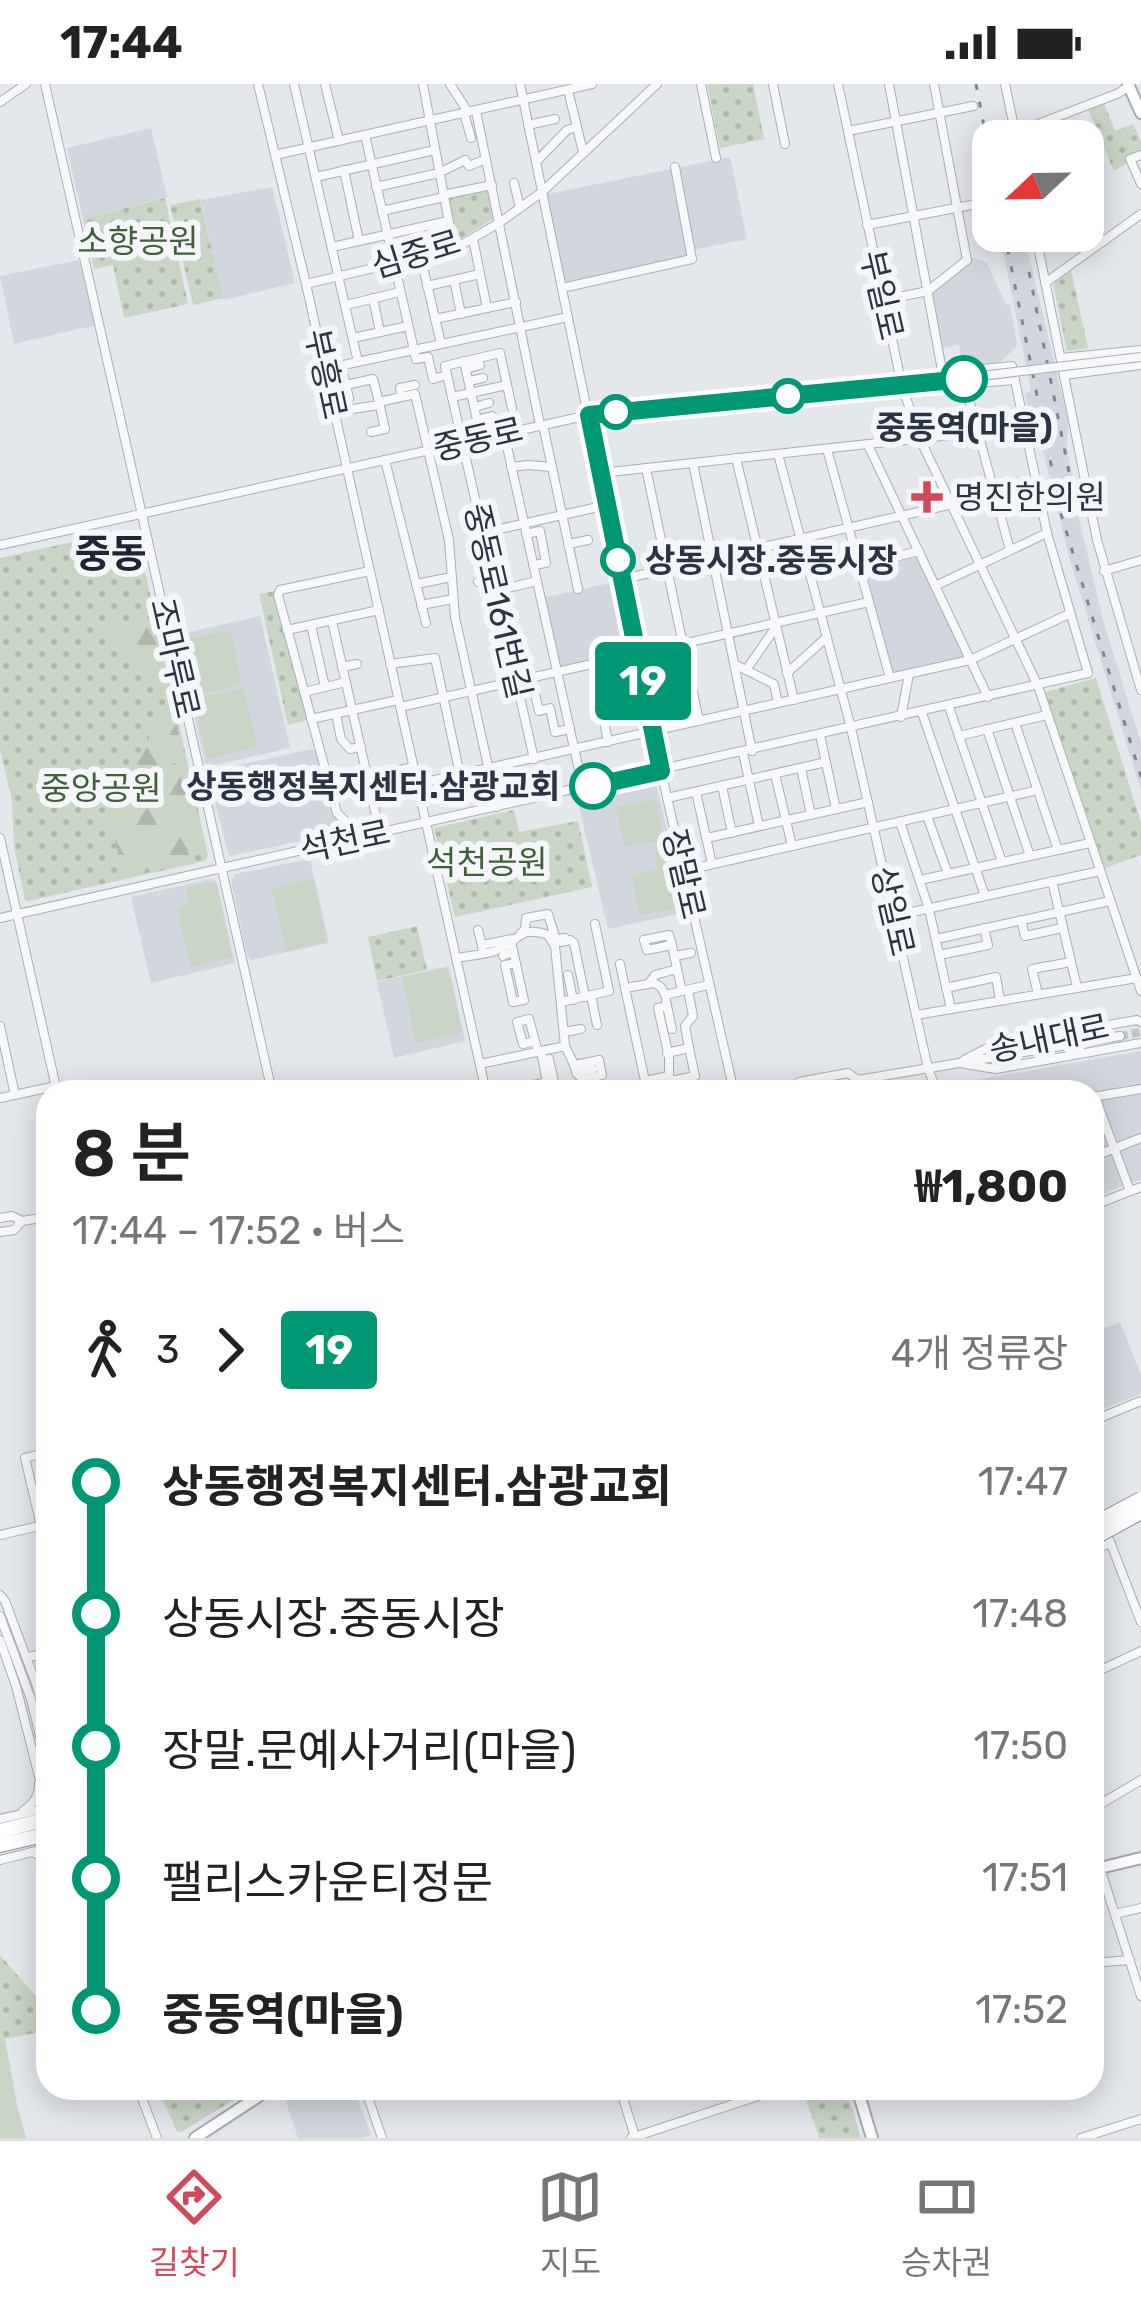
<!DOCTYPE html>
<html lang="ko">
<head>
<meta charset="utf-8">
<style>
  body { margin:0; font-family:Rubik,"Noto Sans KR",sans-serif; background:#f2f2f2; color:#222; height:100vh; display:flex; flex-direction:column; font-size:45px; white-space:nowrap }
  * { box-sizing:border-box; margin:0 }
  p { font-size:39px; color:#767676 }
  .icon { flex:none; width:66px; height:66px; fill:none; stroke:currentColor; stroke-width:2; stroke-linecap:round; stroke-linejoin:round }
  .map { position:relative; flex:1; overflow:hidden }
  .side { position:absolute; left:36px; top:996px; width:1068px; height:1020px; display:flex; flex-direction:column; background:#fff; border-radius:36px; box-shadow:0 6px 30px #0003 }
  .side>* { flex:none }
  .badge { padding:0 24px; border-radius:9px; font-size:42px; line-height:78px }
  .needle { width:78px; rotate:248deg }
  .controls { position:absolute; left:972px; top:36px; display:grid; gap:24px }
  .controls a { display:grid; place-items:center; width:132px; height:132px; border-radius:24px; background:#fff; box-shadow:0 6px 30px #0003; font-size:60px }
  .map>.badge { position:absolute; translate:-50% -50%; box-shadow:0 0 0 6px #fff }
  .legs { display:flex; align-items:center; gap:18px; height:132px; padding:0 36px; font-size:39px }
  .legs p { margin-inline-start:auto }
  .overview { display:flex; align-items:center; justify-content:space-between; height:204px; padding:0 36px }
  h1 { font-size:66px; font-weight:600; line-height:90px }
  ul { padding:0 36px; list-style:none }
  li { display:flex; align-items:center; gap:42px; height:132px; font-size:45px }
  li i { display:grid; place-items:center; width:18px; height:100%; margin:0 15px; background:currentColor }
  li i::after { content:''; width:30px; height:30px; margin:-15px; border:9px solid; border-radius:50%; background:#fff }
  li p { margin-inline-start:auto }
  li:first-child i { background:linear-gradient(#0000 50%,currentColor 0) }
  li:last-child i { background:linear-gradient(currentColor 50%,#0000 0) }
  .status { display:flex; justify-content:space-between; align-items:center; height:84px; padding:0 60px; background:#fff; direction:ltr }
  .status svg { height:33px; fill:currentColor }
  .dock { display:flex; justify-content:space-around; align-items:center; height:168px; border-top:3px solid #e0e0e0; background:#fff; font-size:33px; color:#767676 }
  .dock a { display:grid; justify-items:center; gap:6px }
  .dock .active { color:#d1495b }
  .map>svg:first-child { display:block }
</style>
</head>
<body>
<div class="status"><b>17:44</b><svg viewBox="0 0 49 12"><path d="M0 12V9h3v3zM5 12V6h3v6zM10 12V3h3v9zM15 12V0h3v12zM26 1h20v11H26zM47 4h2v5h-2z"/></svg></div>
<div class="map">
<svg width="1141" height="2054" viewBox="0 0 1141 2054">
  <defs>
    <pattern id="grass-dots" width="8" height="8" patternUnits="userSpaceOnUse" patternTransform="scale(3)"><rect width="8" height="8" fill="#c9d6c5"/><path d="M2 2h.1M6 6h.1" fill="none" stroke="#adb8ab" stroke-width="1.8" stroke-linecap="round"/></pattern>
    <pattern id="forest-firs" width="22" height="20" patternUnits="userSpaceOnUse" patternTransform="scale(3)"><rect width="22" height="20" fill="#c9d6c5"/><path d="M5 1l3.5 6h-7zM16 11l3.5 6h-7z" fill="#adb8ab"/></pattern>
  </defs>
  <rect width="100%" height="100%" fill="#e4e7ec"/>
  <!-- built -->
  <g fill="#d2d6de">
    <polygon points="151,44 167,113 83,135 67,64"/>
    <polygon points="730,73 747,155 693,166 692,175 562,204 543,111"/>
    <polygon points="272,103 295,199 223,216 201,116"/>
    <polygon points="999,147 1023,147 1068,336 1067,363 1079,435 1104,540 1141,659 1141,707 1070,476 1038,347 1033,344 1025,310 1031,307"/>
    <polygon points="974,174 987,179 1006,221 1010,220 1017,260 1016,263 998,280 963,283 959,261 941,264 931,208"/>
    <polygon points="79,176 96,241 14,260 0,192"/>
    <polygon points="919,467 970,576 890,594 859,482"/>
    <polygon points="615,498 630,570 558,585 542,514"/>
    <polygon points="260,532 290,664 206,683 176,551"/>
    <polygon points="312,665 316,667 333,731 345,744 346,748 229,772 208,691 211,687"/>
    <polygon points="655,697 688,828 608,845 577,714"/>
    <polygon points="310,775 329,859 251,876 247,871 231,797 235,790"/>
    <polygon points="212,795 217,798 235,879 151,899 131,813"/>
    <polygon points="449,882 465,957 394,974 377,898"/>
    <polygon points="1141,967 1141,1095 1092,1114 1092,1008 942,1008 940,1005 941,1002"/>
    <polygon points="1120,1238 1141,1291 1141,1310 1092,1329 1092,1249"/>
    <polygon points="307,2004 354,2004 371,2051 362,2054 298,2054 286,2018"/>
  </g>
  <!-- grass -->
  <g fill="url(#grass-dots)">
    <polygon points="707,0 753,0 764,55 720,64"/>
    <polygon points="1104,19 1115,47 1133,40 1141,57 1141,71 1114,87 1088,25"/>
    <polygon points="489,105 495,134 455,158 447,113"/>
    <polygon points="165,114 188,220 124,234 113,181 94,185 83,135"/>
    <polygon points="200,115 223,214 193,221 170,121"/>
    <polygon points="1071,186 1088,264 1067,267 1053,200"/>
    <polygon points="131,445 136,447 208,771 205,777 28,817 25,816 14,763 12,716 0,666 0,474"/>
    <polygon points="276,507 311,635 288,641 259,510"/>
    <polygon points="1096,594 1141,739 1141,771 1105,784 1045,608"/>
    <polygon points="514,726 519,748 578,737 592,803 455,833 434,744"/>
    <polygon points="417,842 427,886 377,897 368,853"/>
    <polygon points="0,1871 38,1915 45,1947 0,1956"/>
    <polygon points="157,2004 253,2004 181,2048 177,2047"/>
    <polygon points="809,2004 846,2004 861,2054 819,2054 803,2006"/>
  </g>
  <!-- forest -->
  <g fill="url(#forest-firs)">
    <path d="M153 533 166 592 149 596C138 571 118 556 93 549Z"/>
    <polygon points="172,619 185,677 137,688 132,682 148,660 155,623"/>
    <polygon points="187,683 203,755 188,767 189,779 123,794 110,732 116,731 114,721 105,714 103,703"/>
  </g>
  <!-- garden -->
  <g fill="#c9d6c5">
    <polygon points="230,546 242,600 193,612 182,564 188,563 186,556"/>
    <polygon points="244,604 257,663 207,675 193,615"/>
    <polygon points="656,715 663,756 625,763 616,723"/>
    <polygon points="669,765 682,823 640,831 632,792 657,785 654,769"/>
    <polygon points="313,794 327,858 286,867 272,804"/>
    <polygon points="212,798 216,800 232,873 191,883 177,823 189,820 186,804"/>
    <polygon points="448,884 462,949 416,959 402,893"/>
    <polygon points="5,1955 17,2021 26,2054 0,2054 0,1956"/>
  </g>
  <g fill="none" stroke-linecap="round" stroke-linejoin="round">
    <!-- minor-tunnel -->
    <g stroke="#bfc3cb" stroke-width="8" stroke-dasharray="8 4" stroke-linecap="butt">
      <polyline points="1120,952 1141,948"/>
      <polyline points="42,1660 48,1684"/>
    </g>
    <!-- minor casing -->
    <g stroke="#a9aeb7" stroke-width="10">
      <g id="minor">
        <polyline points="45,0 272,1008"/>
        <polyline points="258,0 306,200 486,1008"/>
        <polyline points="294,0 358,278"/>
        <polyline points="325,0 339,57"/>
        <polyline points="423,0 454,165"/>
        <polyline points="450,0 468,28"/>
        <polyline points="520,0 661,687 734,1008"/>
        <polyline points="701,0 716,74"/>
        <polyline points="773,0 785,60"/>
        <polyline points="838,0 902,302 920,355 1038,602 1141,907"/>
        <polyline points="889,0 944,297"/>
        <polyline points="1005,0 1017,57"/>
        <polyline points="568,6 583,68"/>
        <polyline points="0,18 26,0"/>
        <polyline points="476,27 540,341"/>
        <polyline points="464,29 471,54"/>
        <polyline points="1049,36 1059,57"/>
        <polyline points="528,41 555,35"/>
        <polyline points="848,47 973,22"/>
        <polyline points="1015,49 1119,9 1130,1"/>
        <polyline points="365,51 416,275 428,273 433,295 447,291"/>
        <polyline points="275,71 592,0"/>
        <polyline points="1141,71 1130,75 1141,100"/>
        <polyline points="537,77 567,46 577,43"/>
        <polyline points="344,86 359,157"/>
        <polyline points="316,93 435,66"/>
        <polyline points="514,99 520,124"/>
        <polyline points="376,103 439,89 465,76 469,82 486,75"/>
        <polyline points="443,111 492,101"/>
        <polyline points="382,127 444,113"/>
        <polyline points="1083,132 1087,141 1104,157"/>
        <polyline points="867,141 992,117"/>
        <polyline points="1035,147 1097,456 1141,606"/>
        <polyline points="473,155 487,224"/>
        <polyline points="332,163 448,137"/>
        <polyline points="421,174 441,260"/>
        <polyline points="454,196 461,230"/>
        <polyline points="1045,199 1141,130"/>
        <polyline points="306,200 454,165 499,139 542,108 657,0"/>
        <polyline points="427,202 480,190"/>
        <polyline points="562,204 692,175 675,83"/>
        <polyline points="373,214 380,248"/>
        <polyline points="884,216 928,207 967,176 934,0"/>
        <polyline points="346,221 400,208"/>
        <polyline points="435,235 516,218"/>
        <polyline points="353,254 408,242"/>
        <polyline points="1061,274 1141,266"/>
        <polyline points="464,277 477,336 492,332"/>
        <polyline points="325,285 568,233"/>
        <polyline points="466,285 480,281"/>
        <polyline points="339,286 342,285 349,314"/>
        <polyline points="1064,291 1141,281"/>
        <polyline points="469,297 483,294"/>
        <polyline points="963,300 1015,296"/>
        <polyline points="346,301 373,295 379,318"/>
        <polyline points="965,301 1010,466"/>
        <polyline points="401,313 400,304 415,301"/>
        <polyline points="452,313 507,301"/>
        <polyline points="338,323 339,327 379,321"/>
        <polyline points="475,323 489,319"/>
        <polyline points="512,324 500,269 445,282 534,675"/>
        <polyline points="543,341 578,505"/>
        <polyline points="371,348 385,345 379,318 415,310 449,456 455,533 497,723"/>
        <polyline points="504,349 583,704"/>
        <polyline points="868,361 988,613"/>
        <polyline points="827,365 890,594"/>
        <polyline points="778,370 851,644 928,984 937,1008"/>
        <polyline points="736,374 794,616"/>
        <polyline points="385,376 426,539"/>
        <polyline points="693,379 752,667"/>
        <polyline points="511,383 528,381 552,383"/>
        <polyline points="646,384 699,637"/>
        <polyline points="601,389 1024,343"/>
        <polyline points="482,449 607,421"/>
        <polyline points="526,450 540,447 546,479 533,481"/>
        <polyline points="568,460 588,456"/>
        <polyline points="0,461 589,331 954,296"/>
        <polyline points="859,482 919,467"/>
        <polyline points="1104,487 1141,476"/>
        <polyline points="623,495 1037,401"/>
        <polyline points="478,498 492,495"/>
        <polyline points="416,500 452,493"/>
        <polyline points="935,502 1047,449"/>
        <polyline points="495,507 537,497"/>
        <polyline points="421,521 453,515"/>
        <polyline points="332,537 380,749"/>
        <polyline points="311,541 325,603"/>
        <polyline points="287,546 379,526"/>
        <polyline points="593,579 608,658"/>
        <polyline points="390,580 435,574 460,691"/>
        <polyline points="736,581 774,600 778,619"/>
        <polyline points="342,583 357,580"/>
        <polyline points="500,583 513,581"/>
        <polyline points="746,586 776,543"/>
        <polyline points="787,589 827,553"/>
        <polyline points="531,593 539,627 550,624 555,648 570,645"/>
        <polyline points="644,605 690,597"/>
        <polyline points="304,608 346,598"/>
        <polyline points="400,623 869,518"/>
        <polyline points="949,623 1002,778"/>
        <polyline points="922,629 985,812"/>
        <polyline points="336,630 341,655 350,665 361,663"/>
        <polyline points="901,633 909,590"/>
        <polyline points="311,635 398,616"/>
        <polyline points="1015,639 1058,766"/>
        <polyline points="987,645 1030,772"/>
        <polyline points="820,651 836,725"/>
        <polyline points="959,652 1047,631"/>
        <polyline points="743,669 759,742"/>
        <polyline points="801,684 811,731"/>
        <polyline points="775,690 792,762"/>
        <polyline points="440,695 444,708 455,706"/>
        <polyline points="417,700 970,576 1069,530"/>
        <polyline points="329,702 413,683"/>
        <polyline points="722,702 732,749"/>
        <polyline points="696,708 712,780"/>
        <polyline points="667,714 826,678"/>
        <polyline points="927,732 948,790"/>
        <polyline points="900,738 929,825 951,925"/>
        <polyline points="361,752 337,729 278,511 280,506 370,487"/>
        <polyline points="0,754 57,1008"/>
        <polyline points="707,754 868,718"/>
        <polyline points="683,787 1038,706"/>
        <polyline points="920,796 1090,759"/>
        <polyline points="1052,797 1077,903"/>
        <polyline points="894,832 1100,787"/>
        <polyline points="0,834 1088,589 1047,449 1012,282 963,287 952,296"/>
        <polyline points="1021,836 1025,852 1062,844"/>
        <polyline points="478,846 482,861"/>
        <polyline points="521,849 525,846 526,834 548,830 555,853 553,856 565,854"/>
        <polyline points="936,855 1110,817"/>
        <polyline points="511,857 524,916 513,918 505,881 516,879"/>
        <polyline points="561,858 570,856 574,859 585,913"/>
        <polyline points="672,861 669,851 644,856 647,866 672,861 677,885"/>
        <polyline points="483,869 482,861 512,855"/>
        <polyline points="939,871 988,861 984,844"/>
        <polyline points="503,872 513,867"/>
        <polyline points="675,872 691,869"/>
        <path d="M456 874C468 872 483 871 495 867 518 859 519 840 548 851L555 862 565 962 480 980"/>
        <polyline points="620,880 625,904"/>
        <polyline points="568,891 573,916"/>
        <polyline points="650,898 655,891 677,885 682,907"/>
        <polyline points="946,904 996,893 1000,916"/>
        <polyline points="688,906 693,932 685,942 689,964"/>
        <polyline points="1038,910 1032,885 1071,878"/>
        <polyline points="591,911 597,941"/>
        <polyline points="666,917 672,945"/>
        <polyline points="561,918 609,907 595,840"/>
        <polyline points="667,922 658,924 669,973 669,992"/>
        <polyline points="916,931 1137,894"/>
        <polyline points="0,942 15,1011"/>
        <polyline points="564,948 581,945"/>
        <polyline points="535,957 523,960 517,938 529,935 538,968"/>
        <path d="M565 962C570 972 574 979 577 990L583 995 602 991 599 976 575 981"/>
        <polyline points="667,969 689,964 695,992 672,997 669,992 645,997 625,904 654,899 661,903 665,911 708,901"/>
        <polyline points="549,975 556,1007 553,1008"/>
        <polyline points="964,976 993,961 1137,936 1141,938"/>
        <polyline points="965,980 996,985 1141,959"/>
        <polyline points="576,988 593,985"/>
        <polyline points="527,1008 525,1003 547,998 541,967"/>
        <polyline points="784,1008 793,1007 799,998 848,989 858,996"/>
        <polyline points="824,1008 851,1004 858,996 1120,952"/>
        <polyline points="1093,1013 1141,1005"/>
        <polyline points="1095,1013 1130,1107"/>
        <polyline points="0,1014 56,1002"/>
        <polyline points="1092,1073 1141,1054"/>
        <polyline points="1092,1122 1141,1103"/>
        <polyline points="0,1134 12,1132 22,1137"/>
        <polyline points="0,1148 14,1146 22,1137 48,1133"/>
        <polyline points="1092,1337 1141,1317"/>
        <polyline points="1092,1411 1141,1538"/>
        <polyline points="41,1442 25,1374 48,1368"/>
        <polyline points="0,1451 48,1440"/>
        <polyline points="1092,1467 1110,1459"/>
        <polyline points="0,1511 5,1517 37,1602 48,1648"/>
        <polyline points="0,1532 31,1615 42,1660"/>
        <polyline points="0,1556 16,1602 48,1728"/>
        <polyline points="28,1573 48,1569"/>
        <polyline points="1092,1590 1141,1567"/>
        <polyline points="1092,1725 1141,1696"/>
        <path d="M23 1727C33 1720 39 1713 39 1700"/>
        <polyline points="0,1735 47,1724"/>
        <polyline points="33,1768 48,1777"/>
        <polyline points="0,1776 48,1764"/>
        <polyline points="1100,1784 1141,1912"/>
        <polyline points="1115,1830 1141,1824"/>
        <polyline points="1092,1879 1130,1876"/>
        <polyline points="138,2004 157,2054"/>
        <polyline points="365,2004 382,2054"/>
        <polyline points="620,2004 635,2053"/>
        <polyline points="631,2054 782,2004"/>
        <polyline points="1081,2054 1141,2035"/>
      </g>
    </g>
    <!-- major casing -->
    <g stroke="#a3abb8" stroke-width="14">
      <g id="major">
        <polyline points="1128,0 1141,29"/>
        <polyline points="1092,1781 1100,1784 1141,1774"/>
        <polyline points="857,2004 872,2054"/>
        <polyline points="195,2054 271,2004"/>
      </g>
    </g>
    <!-- highway casing -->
    <g stroke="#8b94a3" stroke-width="16">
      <g id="highway">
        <polyline points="0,1747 48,1735"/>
        <polyline points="0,1761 48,1750"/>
      </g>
    </g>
    <!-- minor -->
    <use href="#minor" stroke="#f7f8fa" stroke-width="8"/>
    <!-- major -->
    <use href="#major" stroke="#fff" stroke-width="10"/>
    <!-- highway -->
    <use href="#highway" stroke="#fff" stroke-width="14"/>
    <!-- rail -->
    <g stroke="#7d8696" stroke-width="3" stroke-dasharray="6 12" stroke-linecap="butt">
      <polyline points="976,0 993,90"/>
      <polyline points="1004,147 1061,430 1141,693"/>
      <polyline points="1029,188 1075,418"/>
    </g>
    <!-- minor-bridge casing -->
    <g stroke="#a9aeb7" stroke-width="10" stroke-linecap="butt">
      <polyline id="minor-bridge" points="964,294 1141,273"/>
    </g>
    <!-- highway-bridge casing -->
    <g stroke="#8b94a3" stroke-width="16" stroke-linecap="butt">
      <g id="highway-bridge">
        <polyline points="1092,1441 1141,1415"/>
        <polyline points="1092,1455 1141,1428"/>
      </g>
    </g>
    <!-- minor-bridge -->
    <use href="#minor-bridge" stroke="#f7f8fa" stroke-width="8"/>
    <!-- highway-bridge -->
    <use href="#highway-bridge" stroke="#fff" stroke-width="14"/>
  </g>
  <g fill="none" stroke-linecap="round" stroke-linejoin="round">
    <!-- line-1 casing -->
    <g stroke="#fff" stroke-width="27">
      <polyline id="line-1" points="593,702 661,687 589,331 964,295"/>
    </g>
    <!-- line-1 -->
    <use href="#line-1" stroke="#009775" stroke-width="18"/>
  </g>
  <!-- markers -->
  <g fill="#fff" stroke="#009775" stroke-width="6">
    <circle cx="964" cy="295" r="21"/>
    <circle cx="788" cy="312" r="15"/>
    <circle cx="616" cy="328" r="15"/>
    <circle cx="618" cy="476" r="15"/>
    <circle cx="593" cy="702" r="21"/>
  </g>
  <path fill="#d1495b" stroke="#f4f6f9" stroke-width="4.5" d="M921 395h12v12h12v12h-12v12h-12v-12h-12v-12h12z"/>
  <g text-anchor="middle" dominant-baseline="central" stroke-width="12" stroke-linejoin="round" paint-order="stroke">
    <!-- park labels -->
    <g font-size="33" fill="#3f6138" stroke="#f4f6f9">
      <text x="138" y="157">소향공원</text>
      <text x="101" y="704">중앙공원</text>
      <text x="487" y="778">석천공원</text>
    </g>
    <!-- street labels -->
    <g font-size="33" fill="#2b3445" stroke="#f4f6f9">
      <text transform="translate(416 170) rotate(-17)">심중로</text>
      <text transform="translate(882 211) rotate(77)">부일로</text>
      <text transform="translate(326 290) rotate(78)">부흥로</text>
      <text transform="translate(478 355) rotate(-13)">중동로</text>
      <text transform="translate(498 517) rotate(77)">중동로161번길</text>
      <text transform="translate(175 574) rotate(77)">조마루로</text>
      <text transform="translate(345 757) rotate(-12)">석천로</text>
      <text transform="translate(684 790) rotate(77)">장말로</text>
      <text transform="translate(893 827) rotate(77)">상일로</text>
      <text transform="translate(1049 954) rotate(-12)">송내대로</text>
    </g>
    <!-- stop labels -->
    <g font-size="33" font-weight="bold" fill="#2b3445" stroke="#f4f6f9">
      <text x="964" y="343">중동역(마을)</text>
      <text x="645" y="476" text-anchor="start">상동시장.중동시장</text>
      <text x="560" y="702" text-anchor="end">상동행정복지센터.삼광교회</text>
    </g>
    <!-- poi labels -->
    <g font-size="33" fill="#2b3445" stroke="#f4f6f9" text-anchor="start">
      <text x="954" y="413">명진한의원</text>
    </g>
    <!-- quarter labels -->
    <g font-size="39" font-weight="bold" fill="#1d2536" stroke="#f4f6f9">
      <text x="111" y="470">중동</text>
    </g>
  </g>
</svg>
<div class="controls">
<a><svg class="needle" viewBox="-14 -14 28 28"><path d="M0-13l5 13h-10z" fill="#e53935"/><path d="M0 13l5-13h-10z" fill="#767676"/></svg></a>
</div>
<b class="badge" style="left:643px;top:597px;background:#009775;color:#fff">19</b>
<section class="side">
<div class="overview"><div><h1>8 분</h1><p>17:44 – 17:52 · 버스</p></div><b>₩1,800</b></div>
<div class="legs"><svg class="icon" aria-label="walk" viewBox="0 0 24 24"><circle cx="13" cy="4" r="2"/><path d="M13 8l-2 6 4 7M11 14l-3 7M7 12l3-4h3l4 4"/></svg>3<svg class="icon" aria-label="forward" viewBox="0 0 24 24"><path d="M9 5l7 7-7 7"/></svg><b class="badge" style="background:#009775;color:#fff">19</b><p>4개 정류장</p></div>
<ul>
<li><i style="color:#009775"></i><b>상동행정복지센터.삼광교회</b><p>17:47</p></li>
<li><i style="color:#009775"></i><span>상동시장.중동시장</span><p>17:48</p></li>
<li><i style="color:#009775"></i><span>장말.문예사거리(마을)</span><p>17:50</p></li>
<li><i style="color:#009775"></i><span>팰리스카운티정문</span><p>17:51</p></li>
<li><i style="color:#009775"></i><b>중동역(마을)</b><p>17:52</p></li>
</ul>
</section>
</div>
<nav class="dock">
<a class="active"><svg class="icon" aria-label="directions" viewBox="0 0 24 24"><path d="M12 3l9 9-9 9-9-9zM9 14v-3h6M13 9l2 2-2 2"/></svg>길찾기</a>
<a><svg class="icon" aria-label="map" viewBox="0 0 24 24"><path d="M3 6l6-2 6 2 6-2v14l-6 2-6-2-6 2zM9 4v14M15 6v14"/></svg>지도</a>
<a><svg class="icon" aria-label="tickets" viewBox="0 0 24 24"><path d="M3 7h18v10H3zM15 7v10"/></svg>승차권</a>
</nav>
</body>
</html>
